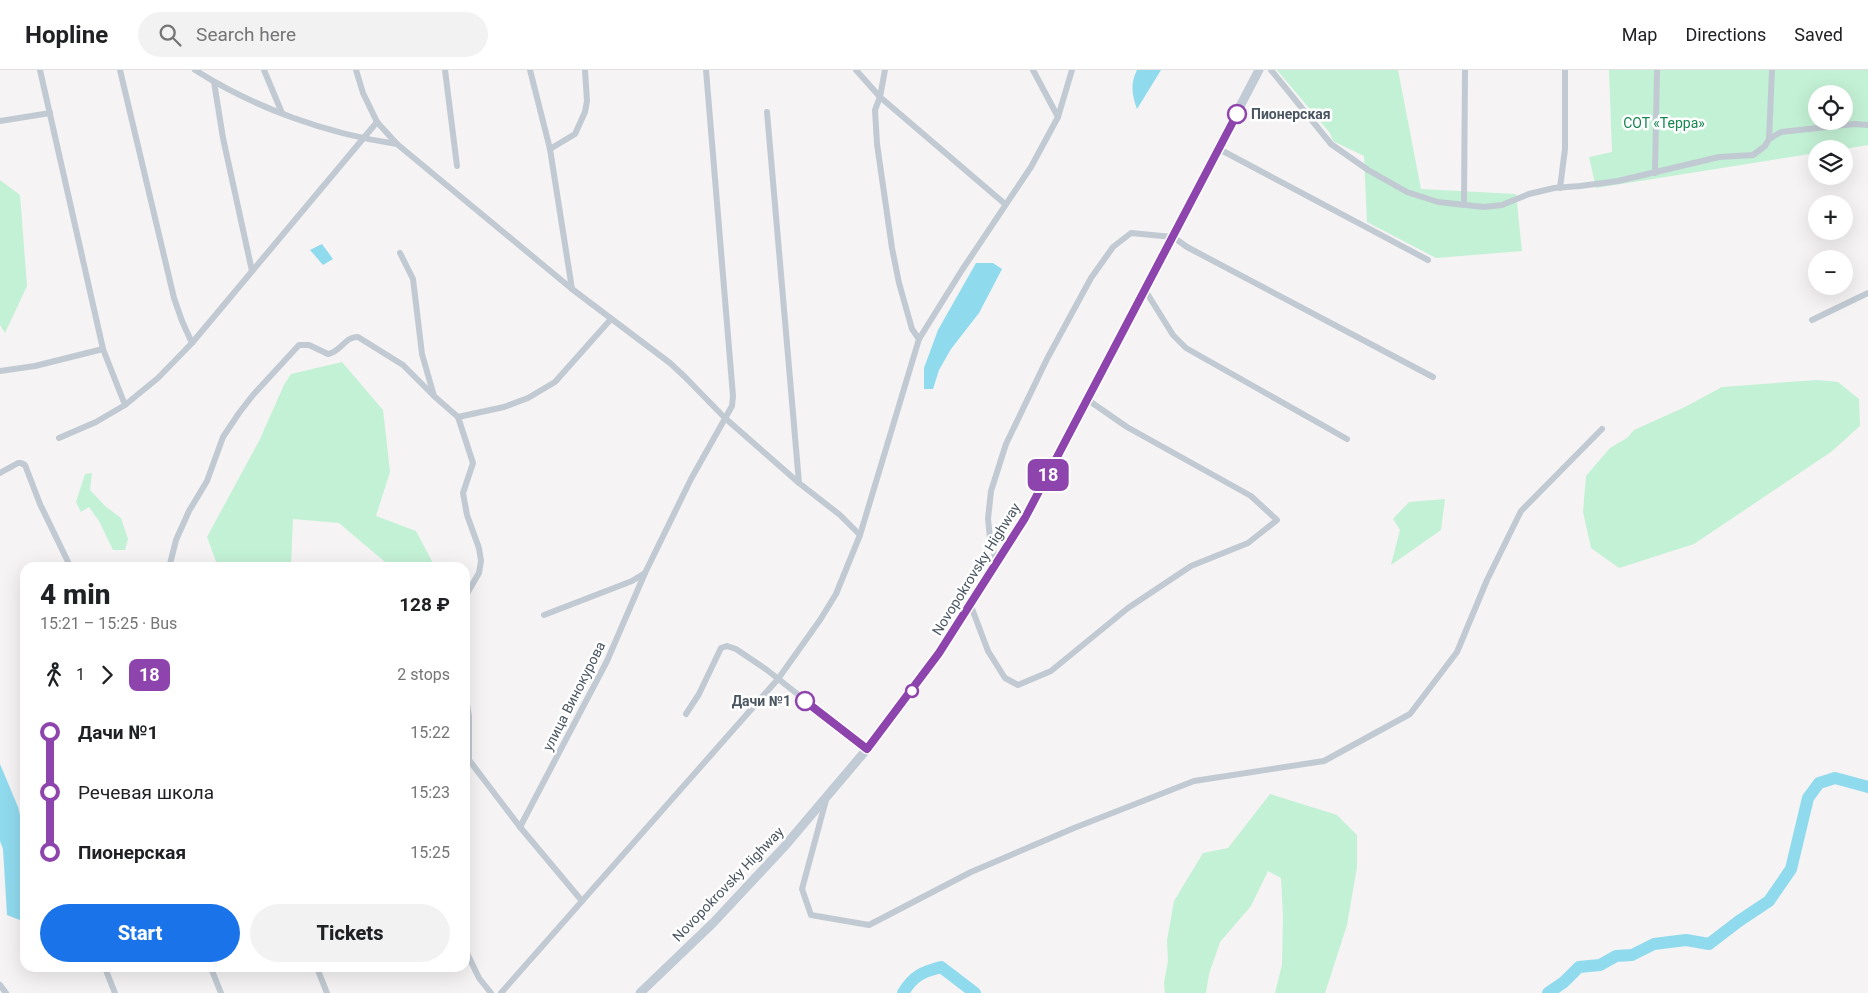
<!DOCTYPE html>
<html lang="en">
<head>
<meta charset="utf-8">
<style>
  body { margin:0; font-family:Roboto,sans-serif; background:#f2f2f2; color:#202124; height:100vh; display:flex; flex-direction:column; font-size:19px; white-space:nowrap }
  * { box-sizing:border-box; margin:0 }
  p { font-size:16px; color:#757577 }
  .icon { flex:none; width:28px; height:28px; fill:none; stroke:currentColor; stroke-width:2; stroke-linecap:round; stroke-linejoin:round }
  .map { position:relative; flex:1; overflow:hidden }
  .sheet { position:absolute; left:20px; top:492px; width:450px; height:410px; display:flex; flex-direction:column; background:#fff; border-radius:15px; box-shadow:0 5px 20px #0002 }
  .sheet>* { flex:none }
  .badge { padding:0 10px; border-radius:8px; font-size:18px; line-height:32px }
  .tools { position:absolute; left:1808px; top:15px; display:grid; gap:10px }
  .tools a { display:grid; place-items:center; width:45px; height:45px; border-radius:50%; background:#fff; box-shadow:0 5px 20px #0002; font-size:25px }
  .map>.badge { position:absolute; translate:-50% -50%; box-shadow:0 0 0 2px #fff }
  .legs { display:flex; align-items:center; gap:8px; height:55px; padding:0 20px; font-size:16px }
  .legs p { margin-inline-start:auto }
  .head { display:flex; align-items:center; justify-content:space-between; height:85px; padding:0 20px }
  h1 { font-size:28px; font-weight:800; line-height:38px }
  .primary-button { display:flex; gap:10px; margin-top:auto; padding:10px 20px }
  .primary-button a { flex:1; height:58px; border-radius:30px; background:#1a73e8; color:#fff; font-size:20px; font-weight:800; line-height:58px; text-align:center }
  .primary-button a+a { background:#f2f2f2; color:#202124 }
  ul { padding:0 20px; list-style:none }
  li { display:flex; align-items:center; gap:18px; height:60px; font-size:19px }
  li i { display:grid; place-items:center; width:8px; height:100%; margin:0 6px; background:currentColor }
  li i::after { content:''; width:12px; height:12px; margin:-6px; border:4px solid; border-radius:50%; background:#fff }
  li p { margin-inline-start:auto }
  li:first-child i { background:linear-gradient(#0000 50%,currentColor 0) }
  li:last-child i { background:linear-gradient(currentColor 50%,#0000 0) }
  header { display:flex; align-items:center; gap:30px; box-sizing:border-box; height:70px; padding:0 25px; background:#fff; border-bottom:1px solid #e0e0e0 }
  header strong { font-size:24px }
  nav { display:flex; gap:28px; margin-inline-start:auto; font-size:18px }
  .search { width:350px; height:45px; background:#f2f2f2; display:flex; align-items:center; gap:12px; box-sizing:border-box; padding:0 18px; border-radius:28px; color:#757577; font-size:19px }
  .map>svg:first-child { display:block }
</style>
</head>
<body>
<header>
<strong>Hopline</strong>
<div class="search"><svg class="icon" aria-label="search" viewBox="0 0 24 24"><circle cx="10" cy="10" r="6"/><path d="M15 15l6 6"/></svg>Search here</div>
<nav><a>Map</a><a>Directions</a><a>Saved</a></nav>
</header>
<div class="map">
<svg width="1868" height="923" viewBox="0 0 1868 923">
  <rect width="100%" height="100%" fill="#f5f3f3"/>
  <!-- green -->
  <g fill="#c3f1d5" fill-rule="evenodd">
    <polygon points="1277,0 1398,0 1421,119 1516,124 1522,181 1436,188 1367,152 1364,86 1333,71 1330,63"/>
    <path d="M1609 0H1868V75L1844 79H1816V83L1596 118 1589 87 1612 82ZM1816 24H1844V51H1816Z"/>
    <polygon points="0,110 20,125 27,216 5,263 0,255"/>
    <polygon points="342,292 383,340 390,402 376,446 416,461 435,497 391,497 339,453 293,449 291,495 295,497 218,497 207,467 259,371 284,315 291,304"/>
    <polygon points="1817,310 1838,312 1859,329 1860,356 1831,382 1694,474 1619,498 1591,478 1583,442 1586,406 1610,378 1627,368 1634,360 1685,337 1722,317"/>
    <polygon points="92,403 90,420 105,436 121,448 128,469 125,480 113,480 99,451 89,437 81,442 76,432 85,404"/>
    <polygon points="1445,429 1441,460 1391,495 1400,460 1393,449 1409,432"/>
    <polygon points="1270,724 1337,745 1357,765 1357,797 1347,855 1325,923 1275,923 1282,895 1283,846 1281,808 1268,801 1251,836 1220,872 1209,904 1206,923 1165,923 1164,913 1168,891 1167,870 1174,831 1203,783 1228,778"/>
  </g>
  <!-- water -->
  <g fill="#90daee">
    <path d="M1137 0H1161L1137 39C1132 25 1130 14 1137 0Z"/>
    <polygon points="322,174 333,189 323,195 310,180"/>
    <polygon points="976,193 993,193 1002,199 979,243 951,279 939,300 933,319 924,319 924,298 938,260"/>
    <polygon points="0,694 18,737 25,766 25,852 7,845 3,779 0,771"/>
  </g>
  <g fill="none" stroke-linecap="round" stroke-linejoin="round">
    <!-- river -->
    <g stroke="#90daee" stroke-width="12">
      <path d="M903 923C913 906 922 902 941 897L975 923"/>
      <polyline points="1548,923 1564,912 1579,897 1600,895 1616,886 1632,885 1654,874 1686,870 1709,874 1739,851 1769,831 1791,799 1808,728 1819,713 1835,708 1868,717"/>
    </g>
    <!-- street -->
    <g stroke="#c1cad2" stroke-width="6">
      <polyline points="40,0 103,279 125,335"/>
      <polyline points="120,0 174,228 182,251 192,273"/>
      <path d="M195 0C255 38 327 64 397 74L572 219 670 293 685 307 725 348 799 413 840 445 860 465 836 524 820 550 778 609 501 923"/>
      <polyline points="264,0 282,43"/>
      <polyline points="356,0 363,23 377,52 397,74"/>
      <polyline points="445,0 457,96"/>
      <polyline points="530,0 550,79 572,219"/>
      <polyline points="856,0 880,27 1005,134"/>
      <polyline points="885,0 880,27 875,40 877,74 892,178 899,213 912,259 919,269"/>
      <polyline points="1033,0 1058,47"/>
      <polyline points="1271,0 1331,74 1368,100 1407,122 1438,132 1484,137 1502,135 1529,124 1554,118 1580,116 1618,111 1719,87 1753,85 1765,76 1769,69 1781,62 1854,54 1868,55"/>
      <polyline points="214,12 223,68 252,201"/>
      <polyline points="767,42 799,413"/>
      <polyline points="0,51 50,43"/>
      <polyline points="1769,69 1772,0"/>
      <polyline points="550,79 575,64 585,42 587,31 585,0"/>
      <polyline points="1219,79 1428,190"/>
      <polyline points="1655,103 1657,0"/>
      <polyline points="1560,118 1565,79 1565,0"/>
      <polyline points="1464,135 1465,0"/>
      <polyline points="400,183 413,209 422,284 434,326 458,347 504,337 528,328 555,312 611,249"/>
      <polyline points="1145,220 1173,265 1186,278 1347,369"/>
      <polyline points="1812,250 1868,223"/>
      <polyline points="0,301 35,296 103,279"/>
      <polyline points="458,347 473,393 463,423 467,445 479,478 481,491 479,503 465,527"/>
      <polyline points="59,368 96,352 125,335 158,308 192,273 377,52"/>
      <polyline points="0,403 18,393 21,393 25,395 40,434 71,498"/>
      <polyline points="860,465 919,269 962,200 1031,97 1058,47 1072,0"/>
      <polyline points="997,494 990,468 988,449 991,421 1006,374 1047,289 1091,208 1113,177 1131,163 1173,167 1187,177 1433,307"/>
      <path d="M169 498 176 470 189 441 207 411 223 367 239 343 253 325 299 275H309L328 284C341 282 345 266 358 267L403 295 434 326"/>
      <polyline points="971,536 988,581 1005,608 1018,615 1051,601 1128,538 1191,496 1248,473 1277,450 1251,426 1127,357 1088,330"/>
      <polyline points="544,545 632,511 645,503"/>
      <polyline points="465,623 469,646 469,690 520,757 582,831"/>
      <polyline points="686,644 699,624 721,578 727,576 736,579 767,600 867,679"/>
      <polyline points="826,730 802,819 811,845 869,855 971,802 1074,758 1194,711 1324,691 1410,644 1457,582 1487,510 1521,441 1602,359"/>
      <polyline points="520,757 607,591 645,503 691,409 732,336 733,326 706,0"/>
      <polyline points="465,879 479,908 491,923"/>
      <polyline points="105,898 115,923"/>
      <polyline points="211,898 221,923"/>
      <polyline points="317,898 327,923"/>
      <polyline points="0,915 6,923"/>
    </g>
    <!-- secondary -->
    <polyline stroke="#c1cbd6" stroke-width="9" points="640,923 713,853 784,777 867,679 939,583 1025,448 1259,0"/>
  </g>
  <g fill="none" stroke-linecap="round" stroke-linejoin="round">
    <!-- line-1 casing -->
    <g stroke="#fff" stroke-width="11">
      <polyline id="line-1" points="805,631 867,679 939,583 1025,448 1237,44"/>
    </g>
    <!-- line-1 -->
    <use href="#line-1" stroke="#8e44ad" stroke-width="8"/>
  </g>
  <!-- markers -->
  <g fill="#fff" stroke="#8e44ad" stroke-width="2.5">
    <circle cx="1237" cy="44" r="9"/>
    <circle cx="912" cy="621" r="6"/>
    <circle cx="805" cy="631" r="9"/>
  </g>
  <g text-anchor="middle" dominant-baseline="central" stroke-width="5" stroke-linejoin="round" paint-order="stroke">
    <!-- stop labels -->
    <g font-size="14" font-weight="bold" fill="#4a5661" stroke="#fff" text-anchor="start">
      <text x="1251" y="44">Пионерская</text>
      <text x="791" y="631" text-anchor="end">Дачи №1</text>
    </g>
    <!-- park labels -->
    <g font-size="14" fill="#17864f" stroke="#fff">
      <text x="1664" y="53">СОТ «Терра»</text>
    </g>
    <!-- street labels -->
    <g font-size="14" fill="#4a5661" stroke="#fff">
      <text transform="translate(976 499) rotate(-58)">Novopokrovsky Highway</text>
      <text transform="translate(574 626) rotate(-63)">улица Винокурова</text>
      <text transform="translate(728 814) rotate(-46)">Novopokrovsky Highway</text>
    </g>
  </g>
</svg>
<div class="tools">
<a><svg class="icon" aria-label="locate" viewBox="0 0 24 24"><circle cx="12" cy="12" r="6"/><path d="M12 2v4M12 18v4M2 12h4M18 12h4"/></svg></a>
<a><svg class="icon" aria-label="layers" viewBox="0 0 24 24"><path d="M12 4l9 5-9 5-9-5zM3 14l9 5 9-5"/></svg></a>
<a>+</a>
<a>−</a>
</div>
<b class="badge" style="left:1048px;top:405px;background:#8e44ad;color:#fff">18</b>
<section class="sheet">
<div class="head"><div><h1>4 min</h1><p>15:21 – 15:25 · Bus</p></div><b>128 ₽</b></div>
<div class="legs"><svg class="icon" aria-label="walk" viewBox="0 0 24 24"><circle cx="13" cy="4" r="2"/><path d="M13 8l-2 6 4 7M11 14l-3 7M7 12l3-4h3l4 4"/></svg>1<svg class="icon" aria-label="forward" viewBox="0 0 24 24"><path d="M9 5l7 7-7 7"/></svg><b class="badge" style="background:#8e44ad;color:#fff">18</b><p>2 stops</p></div>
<ul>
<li><i style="color:#8e44ad"></i><b>Дачи №1</b><p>15:22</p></li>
<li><i style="color:#8e44ad"></i><span>Речевая школа</span><p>15:23</p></li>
<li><i style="color:#8e44ad"></i><b>Пионерская</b><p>15:25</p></li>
</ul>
<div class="primary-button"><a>Start</a><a>Tickets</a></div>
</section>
</div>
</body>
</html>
